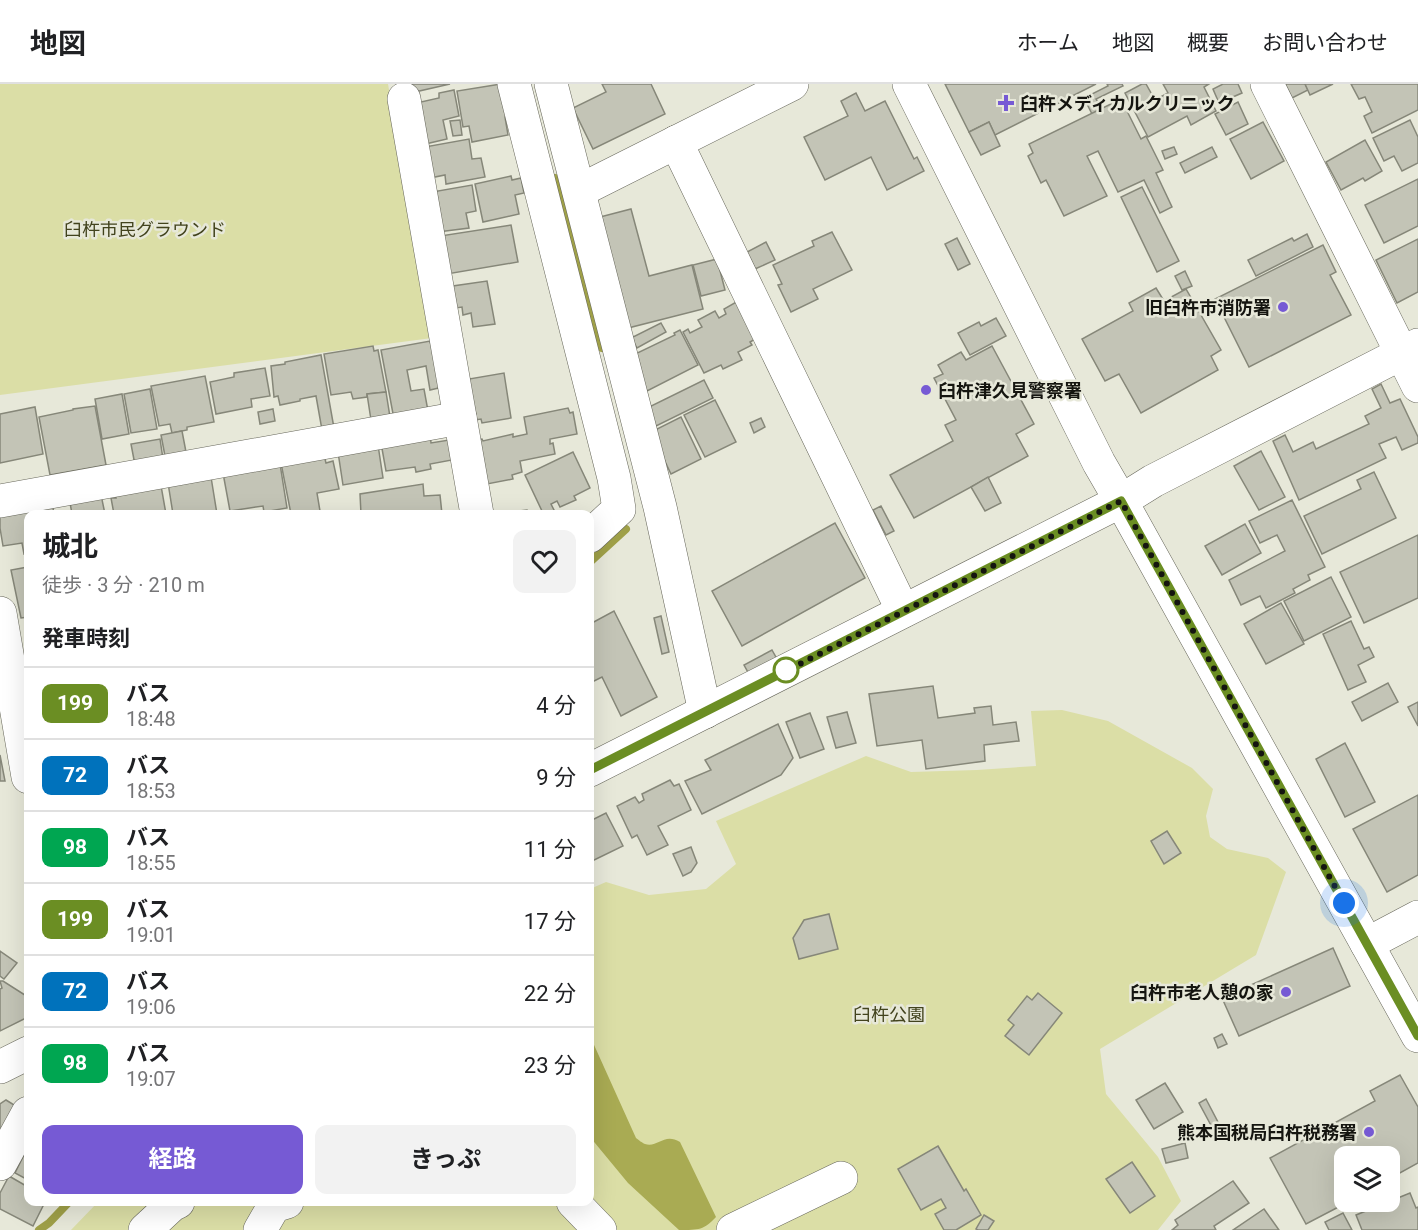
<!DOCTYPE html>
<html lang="ja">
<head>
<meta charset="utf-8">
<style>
  body { margin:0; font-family:Roboto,"Noto Sans JP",sans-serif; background:#f2f2f2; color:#202124; height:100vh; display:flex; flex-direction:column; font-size:22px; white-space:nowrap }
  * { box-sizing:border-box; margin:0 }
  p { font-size:20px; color:#757577 }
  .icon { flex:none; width:33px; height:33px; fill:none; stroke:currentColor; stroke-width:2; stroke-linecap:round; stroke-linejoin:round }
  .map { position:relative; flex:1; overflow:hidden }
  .panel { position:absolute; left:24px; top:426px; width:570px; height:696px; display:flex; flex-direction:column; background:#fff; border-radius:12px; box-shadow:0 6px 24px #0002 }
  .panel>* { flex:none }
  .badge { padding:0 12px; border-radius:9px; font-size:21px; line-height:39px }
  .fabs { position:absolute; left:1334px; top:1062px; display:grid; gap:12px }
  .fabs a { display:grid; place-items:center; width:66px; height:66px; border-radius:12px; background:#fff; box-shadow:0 6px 24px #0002; font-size:30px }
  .you { position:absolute; width:30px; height:30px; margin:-15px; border:4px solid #fff; border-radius:50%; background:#1a73e8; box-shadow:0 0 0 9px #1a73e833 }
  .map>.badge { position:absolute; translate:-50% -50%; box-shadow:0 0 0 3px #fff }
  h2 { padding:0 18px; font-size:22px; line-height:54px }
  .round { display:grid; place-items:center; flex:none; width:63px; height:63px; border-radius:12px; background:#f2f2f2 }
  .head { display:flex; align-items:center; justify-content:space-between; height:102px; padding:0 18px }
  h1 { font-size:28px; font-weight:700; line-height:45px }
  .primary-button { display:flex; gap:12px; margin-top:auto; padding:12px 18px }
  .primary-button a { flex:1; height:69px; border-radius:12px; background:#765ad4; color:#fff; font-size:24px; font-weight:700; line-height:69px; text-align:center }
  .primary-button a+a { background:#f2f2f2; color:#202124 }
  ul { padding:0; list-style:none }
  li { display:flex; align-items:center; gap:18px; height:72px; padding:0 18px; border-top:2px solid #e0e0e0 }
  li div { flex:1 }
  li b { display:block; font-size:22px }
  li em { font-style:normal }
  li .badge { min-width:66px; font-weight:700; text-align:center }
  header { display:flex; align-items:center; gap:36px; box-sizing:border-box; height:84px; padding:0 30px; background:#fff; border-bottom:2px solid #e0e0e0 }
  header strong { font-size:28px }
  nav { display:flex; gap:33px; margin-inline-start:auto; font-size:21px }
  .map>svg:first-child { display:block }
</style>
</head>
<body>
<header>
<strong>地図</strong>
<nav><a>ホーム</a><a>地図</a><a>概要</a><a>お問い合わせ</a></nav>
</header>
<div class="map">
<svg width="1418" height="1146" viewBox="0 0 1418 1146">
  <rect width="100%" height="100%" fill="#e7e8d9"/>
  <!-- green -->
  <g fill="#dbdea6">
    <polygon points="0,0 388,0 432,254 0,311"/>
    <polygon points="1062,626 1108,637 1192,684 1213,705 1206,732 1210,753 1227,765 1268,774 1286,788 1256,871 1100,965 1106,1010 1158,1073 1181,1117 1158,1146 71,1146 98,1118 590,1118 590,805 606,798 649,811 706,805 736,780 716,737 866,672 911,688 977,686 1036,682 1031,627"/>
  </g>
  <!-- forest -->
  <path fill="#a9ab53" d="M590 952 636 1054C637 1055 644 1060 645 1060 658 1064 664 1048 680 1058L716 1133C704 1146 699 1146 679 1146L628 1099 590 1053Z"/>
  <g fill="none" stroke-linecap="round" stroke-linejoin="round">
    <!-- stream -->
    <g stroke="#9fa048" stroke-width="8">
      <polyline points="555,94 602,264"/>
      <polyline points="590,478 626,445"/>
      <polyline points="39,1146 49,1139 69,1118"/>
    </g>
  </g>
  <!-- building -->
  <g fill="#c3c4b6" stroke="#868779" stroke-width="1.5">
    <polygon points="404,0 450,0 406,10"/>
    <polygon points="501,0 511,32 505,33 508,51 472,58 469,42 463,43 457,7"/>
    <polygon points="602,0 651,0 665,30 593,65 573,24 606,8"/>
    <polygon points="945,0 1096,0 995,51 989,38 969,48"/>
    <polygon points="1107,0 1122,0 1123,2 1096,15 1102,25 1092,30 1084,14 1108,2"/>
    <polygon points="1142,0 1146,0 1155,16 1168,9 1163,0 1209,0 1204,3 1216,27 1191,41 1187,32 1148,53 1125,9"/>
    <polygon points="1223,0 1238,0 1242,9 1219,19 1213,5"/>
    <polygon points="1285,0 1305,0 1308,6 1292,14"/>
    <polygon points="1305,0 1333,0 1310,11"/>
    <polygon points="1351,0 1418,0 1418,26 1372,49 1364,32 1372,28 1365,13 1359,15"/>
    <polygon points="454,6 459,32 443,36 447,55 421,61 412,20 439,14 439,9"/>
    <polygon points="856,9 865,27 885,17 914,75 917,73 924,87 887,106 871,73 825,96 804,53 848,32 841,17"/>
    <polygon points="1121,15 1141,55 1146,52 1163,86 1156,89 1172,123 1160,129 1144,96 1118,108 1098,67 1087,72 1107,112 1064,132 1046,96 1041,99 1028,72 1033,69 1029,60"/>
    <polygon points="1238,18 1248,40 1226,51 1215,30"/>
    <polygon points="460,36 462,51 453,52 450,37"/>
    <polygon points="1410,36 1418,53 1418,79 1402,87 1394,72 1384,77 1373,54"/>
    <polygon points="989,38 1000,62 981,71 969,48"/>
    <polygon points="1263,38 1284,77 1251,95 1230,55"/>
    <polygon points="469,55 472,75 481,74 485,93 446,100 445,91 425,95 419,64"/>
    <polygon points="1365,56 1382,87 1365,97 1363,94 1341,106 1326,78"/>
    <polygon points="1174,63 1177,70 1165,75 1162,67"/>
    <polygon points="1212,63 1217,73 1185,89 1180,79"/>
    <polygon points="511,92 512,96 521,94 524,109 515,111 519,130 483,138 475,100"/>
    <polygon points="1418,95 1418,142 1384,159 1365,121"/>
    <polygon points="472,101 476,127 466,129 469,144 438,148 432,108"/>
    <polygon points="1142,103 1179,177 1157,188 1121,113"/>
    <polygon points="631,125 649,192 692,181 703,225 628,244 600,133"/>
    <polygon points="511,141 518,178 447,190 440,152"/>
    <polygon points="832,148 852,186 813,205 818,215 791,228 778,201 782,200 773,181 814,162 812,157"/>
    <polygon points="1307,150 1313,163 1256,192 1248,176 1292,154 1294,157"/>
    <polygon points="957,154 970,180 958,186 945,160"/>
    <polygon points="1418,155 1418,208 1397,219 1376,176"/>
    <polygon points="766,158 775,176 755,185 747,168"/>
    <polygon points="1323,161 1336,188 1330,191 1351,231 1249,283 1215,215"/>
    <polygon points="717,175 725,206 701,212 693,181"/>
    <polygon points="1185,187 1192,202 1182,206 1175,192"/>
    <polygon points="487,197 495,240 473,243 471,229 463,231 462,223 449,225 446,203"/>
    <polygon points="1156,204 1164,217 1186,205 1221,266 1211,272 1218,286 1141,329 1119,290 1105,297 1082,255 1133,227 1129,219"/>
    <polygon points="738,217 757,254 750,258 752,261 738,268 742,276 723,285 721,281 704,289 683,248 688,245 690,249 702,243 698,236 715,227 719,234 726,230 724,225"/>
    <polygon points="996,234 1006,252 970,271 958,249 979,238 981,242"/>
    <polygon points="661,239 666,248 637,264 631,254"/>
    <polygon points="680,246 698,281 647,307 631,272 675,251 674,249"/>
    <polygon points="430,257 443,303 430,306 426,282 407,286 411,307 424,305 428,327 394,335 381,266"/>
    <polygon points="373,262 374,267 378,266 386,308 367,310 367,313 353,315 351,308 331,311 324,270"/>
    <polygon points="992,262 1034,340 1016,350 1028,372 914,434 890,391 953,357 945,341 956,336 934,294 943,290 938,281 961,268 966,276"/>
    <polygon points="321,271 334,344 322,346 316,312 300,315 300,317 280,321 278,312 274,313 271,282 285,280 285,278"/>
    <polygon points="265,284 270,312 251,315 252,323 216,330 210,298 234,293 234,289"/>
    <polygon points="504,289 511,334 482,339 481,335 469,337 463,296"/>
    <polygon points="205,292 214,338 187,343 187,346 172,349 170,340 159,342 151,302"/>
    <polygon points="704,296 713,314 654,343 645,325"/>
    <polygon points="1381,300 1390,319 1400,315 1418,353 1418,359 1402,366 1396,353 1379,360 1386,374 1299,416 1273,357 1285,351 1293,368 1313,358 1316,365 1369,340 1365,332 1381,324 1372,305"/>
    <polygon points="150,305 157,345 131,349 124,310"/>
    <polygon points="386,308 390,333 371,336 367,310"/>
    <polygon points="122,310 129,350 102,355 95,315"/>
    <polygon points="715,316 736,358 705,373 684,331"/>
    <polygon points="95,322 106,381 50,391 39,333 73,326 73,325"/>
    <polygon points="35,323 43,370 0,379 0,330"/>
    <polygon points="568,324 570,329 573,328 577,350 550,355 550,360 553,359 555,370 520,377 522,388 512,391 513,395 487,400 473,356 482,355 483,357 513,350 513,353 527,350 524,333"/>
    <polygon points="273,325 275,337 260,340 258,328"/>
    <polygon points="681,333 701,375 671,390 651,348"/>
    <polygon points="761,334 765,343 754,349 750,339"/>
    <polygon points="182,347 186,368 165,372 161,351"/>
    <polygon points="430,350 431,359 449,356 452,376 430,380 431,385 416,388 415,383 386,387 381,359"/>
    <polygon points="160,355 163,375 135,381 131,360"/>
    <polygon points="378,361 383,394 343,401 338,368"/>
    <polygon points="1261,367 1285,413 1259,426 1234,382"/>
    <polygon points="573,368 590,404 574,412 576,416 560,423 557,417 551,420 556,430 535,430 542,427 525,391"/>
    <polygon points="324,371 326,379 333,377 339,405 317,409 320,427 301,430 291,430 280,374"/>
    <polygon points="280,380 287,424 264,428 263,422 230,427 223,389"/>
    <polygon points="1374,388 1396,434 1322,470 1304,432 1361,405 1357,396"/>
    <polygon points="211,393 217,430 173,430 168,399"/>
    <polygon points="988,393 1001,419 985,427 971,403"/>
    <polygon points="160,396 166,430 114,430 111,414 116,414 114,405"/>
    <polygon points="423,400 424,412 440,411 442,430 361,430 360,410"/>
    <polygon points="100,406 105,430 72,430 69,413"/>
    <polygon points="1292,416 1325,483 1308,491 1310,496 1293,505 1295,509 1266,524 1260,512 1241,521 1229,496 1285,467 1277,451 1260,459 1249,437"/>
    <polygon points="52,418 54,430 28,430 28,469 24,470 22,459 3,462 0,444 0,427"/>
    <polygon points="881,422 894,447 886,451 873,426"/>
    <polygon points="527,426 528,430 494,430"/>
    <polygon points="835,439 865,494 742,562 712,507"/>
    <polygon points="1245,440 1261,469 1222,491 1205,462"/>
    <polygon points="1418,451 1418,514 1364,539 1340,488"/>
    <polygon points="28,483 28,533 21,534 11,486"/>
    <polygon points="1331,493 1351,533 1304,557 1284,517"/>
    <polygon points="1281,519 1304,560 1266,580 1244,540"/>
    <polygon points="614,527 657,613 621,632 602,593 590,599 590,540"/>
    <polygon points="661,532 669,568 662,570 654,534"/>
    <polygon points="1351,537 1364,565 1369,563 1374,573 1358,581 1366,598 1348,606 1323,550"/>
    <polygon points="772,566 777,575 749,590 744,581"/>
    <polygon points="28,571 28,602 24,572"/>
    <polygon points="1388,599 1398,618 1362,637 1352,618"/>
    <polygon points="933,602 938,634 975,629 974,624 991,622 993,641 1016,638 1019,657 984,661 985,677 926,685 922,656 877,662 869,610"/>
    <polygon points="1418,618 1418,642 1408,623"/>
    <polygon points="847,628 856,659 836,664 827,633"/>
    <polygon points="810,629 824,665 800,674 786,638"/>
    <polygon points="778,640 793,674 781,691 702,730 685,697 711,686 705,676"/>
    <polygon points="1345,659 1375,718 1345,733 1316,675"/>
    <polygon points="0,671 5,697 0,697"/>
    <polygon points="670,696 674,702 679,700 691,726 658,742 668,761 647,771 637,751 632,754 617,722 635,713 639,719 644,716 642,710"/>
    <polygon points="1418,711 1418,791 1387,808 1353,745"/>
    <polygon points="606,729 623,762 590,778 590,737"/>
    <polygon points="1167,747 1181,769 1164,780 1151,757"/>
    <polygon points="691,763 697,779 691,788 683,792 673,770"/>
    <polygon points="829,830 838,865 799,875 793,854 804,836"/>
    <polygon points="1333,864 1350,902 1239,952 1222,914"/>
    <polygon points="0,867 17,879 4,895 0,892"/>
    <polygon points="0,897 3,897 28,913 28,933 0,947 0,905 2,904"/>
    <polygon points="1038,909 1062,929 1029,971 1005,952 1014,941 1008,936 1027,912 1032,916"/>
    <polygon points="1222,950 1227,960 1218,964 1214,954"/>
    <polygon points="1400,991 1418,1023 1418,1079 1389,1095 1389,1072 1344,1072 1344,1118 1348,1118 1306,1140 1270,1074 1375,1017 1370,1007"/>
    <polygon points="1165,999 1183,1028 1154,1045 1136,1016"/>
    <polygon points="1206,1015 1220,1042 1213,1045 1199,1019"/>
    <polygon points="6,1016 19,1024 0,1056 0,1020"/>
    <polygon points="1185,1059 1188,1074 1166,1079 1162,1065"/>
    <polygon points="938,1062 964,1107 966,1105 981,1131 956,1146 944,1146 935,1130 946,1124 941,1115 921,1126 898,1085"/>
    <polygon points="28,1063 28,1096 15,1089"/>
    <polygon points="1132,1078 1155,1112 1130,1129 1106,1095"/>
    <polygon points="9,1092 28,1103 28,1118 45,1118 33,1142 0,1125 0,1109"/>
    <polygon points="1233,1097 1249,1119 1214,1142 1216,1146 1172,1146 1178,1141 1175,1136"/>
    <polygon points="1410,1109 1416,1124 1418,1123 1418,1146 1362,1146 1356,1131"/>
    <polygon points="1264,1125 1279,1146 1233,1146"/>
    <polygon points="1343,1129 1352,1146 1329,1146 1325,1138"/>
    <polygon points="984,1131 994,1137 988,1146 978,1146 976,1145"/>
  </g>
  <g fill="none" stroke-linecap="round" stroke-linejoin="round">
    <!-- minor casing -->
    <g stroke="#66665a" stroke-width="34">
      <g id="minor">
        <polyline points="514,0 614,394 619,425 590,452"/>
        <polyline points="551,0 660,423 705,628"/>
        <polyline points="909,0 1099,379 1121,417 1153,397 1418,261"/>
        <polyline points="1267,0 1418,302"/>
        <polyline points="404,15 477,430"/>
        <polyline points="676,58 903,527"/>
        <polyline points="579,107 792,0"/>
        <polyline points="0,417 460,334"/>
        <polyline points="0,529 28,693"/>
        <polyline points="1367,860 1418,833"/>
        <polyline points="0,1080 28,1029"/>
        <polyline points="573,1118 600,1146"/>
        <polyline points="145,1146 172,1121 178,1118"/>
        <polyline points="260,1146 274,1122 287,1118"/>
        <polyline points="733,1146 841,1094"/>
      </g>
    </g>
    <!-- major casing -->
    <g stroke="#66665a" stroke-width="34">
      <g id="major">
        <polyline points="590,686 1121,417 1418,952"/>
        <polyline points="0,983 28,969"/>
      </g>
    </g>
    <!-- minor -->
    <use href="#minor" stroke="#fff" stroke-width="33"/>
    <!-- major -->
    <use href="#major" stroke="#fff" stroke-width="33"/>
  </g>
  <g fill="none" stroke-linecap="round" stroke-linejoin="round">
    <!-- line casing -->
    <g stroke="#fff" stroke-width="14">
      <polyline id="line" points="590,686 1121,417 1418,952"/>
    </g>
    <!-- line -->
    <use href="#line" stroke="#6b8e23" stroke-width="9"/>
    <!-- walk -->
    <polyline stroke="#151510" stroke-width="6" stroke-dasharray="0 10.8" points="786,586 784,588 1121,417 1344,819"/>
  </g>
  <!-- markers -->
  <g fill="#765ad4" stroke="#e7e8d9" stroke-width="2">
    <path d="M1003 10h6v6h6v6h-6v6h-6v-6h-6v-6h6z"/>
    <circle cx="1283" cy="223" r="6"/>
    <circle cx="926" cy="306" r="6"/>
    <circle cx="1286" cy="908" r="6"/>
    <circle cx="1369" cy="1048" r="6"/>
  </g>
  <circle fill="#fff" stroke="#6b8e23" stroke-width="3" cx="786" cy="586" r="12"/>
  <g text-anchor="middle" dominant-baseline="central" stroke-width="5" stroke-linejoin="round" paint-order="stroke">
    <!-- poi labels -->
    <g font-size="18" font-weight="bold" fill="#151510" stroke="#e7e8d9" text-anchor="end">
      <text x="1020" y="19" text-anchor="start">臼杵メディカルクリニック</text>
      <text x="1271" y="223">旧臼杵市消防署</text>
      <text x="938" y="306" text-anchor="start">臼杵津久見警察署</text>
      <text x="1274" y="908">臼杵市老人憩の家</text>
      <text x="1357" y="1048">熊本国税局臼杵税務署</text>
    </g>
    <!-- park labels -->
    <g font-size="18" fill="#42431d" stroke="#e7e8d9">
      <text x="145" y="145">臼杵市民グラウンド</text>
      <text x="889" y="930">臼杵公園</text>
    </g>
  </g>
</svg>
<div class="fabs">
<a><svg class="icon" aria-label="layers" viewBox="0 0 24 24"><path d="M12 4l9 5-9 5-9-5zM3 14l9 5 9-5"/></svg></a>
</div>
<div class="you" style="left:1344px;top:819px"></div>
<section class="panel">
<div class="head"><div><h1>城北</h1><p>徒歩 · 3 分 · 210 m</p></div><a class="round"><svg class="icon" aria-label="heart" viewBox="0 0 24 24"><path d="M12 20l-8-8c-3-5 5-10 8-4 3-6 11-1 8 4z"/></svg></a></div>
<h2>発車時刻</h2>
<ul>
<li><span class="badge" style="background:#6b8e23;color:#fff">199</span><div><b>バス</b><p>18:48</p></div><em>4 分</em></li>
<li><span class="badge" style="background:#0072bc;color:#fff">72</span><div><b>バス</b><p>18:53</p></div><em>9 分</em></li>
<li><span class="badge" style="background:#00a651;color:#fff">98</span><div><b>バス</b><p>18:55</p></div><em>11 分</em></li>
<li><span class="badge" style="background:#6b8e23;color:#fff">199</span><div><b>バス</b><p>19:01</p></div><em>17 分</em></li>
<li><span class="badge" style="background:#0072bc;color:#fff">72</span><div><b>バス</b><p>19:06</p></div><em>22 分</em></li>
<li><span class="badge" style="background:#00a651;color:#fff">98</span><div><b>バス</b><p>19:07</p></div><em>23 分</em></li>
</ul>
<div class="primary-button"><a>経路</a><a>きっぷ</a></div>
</section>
</div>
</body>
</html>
